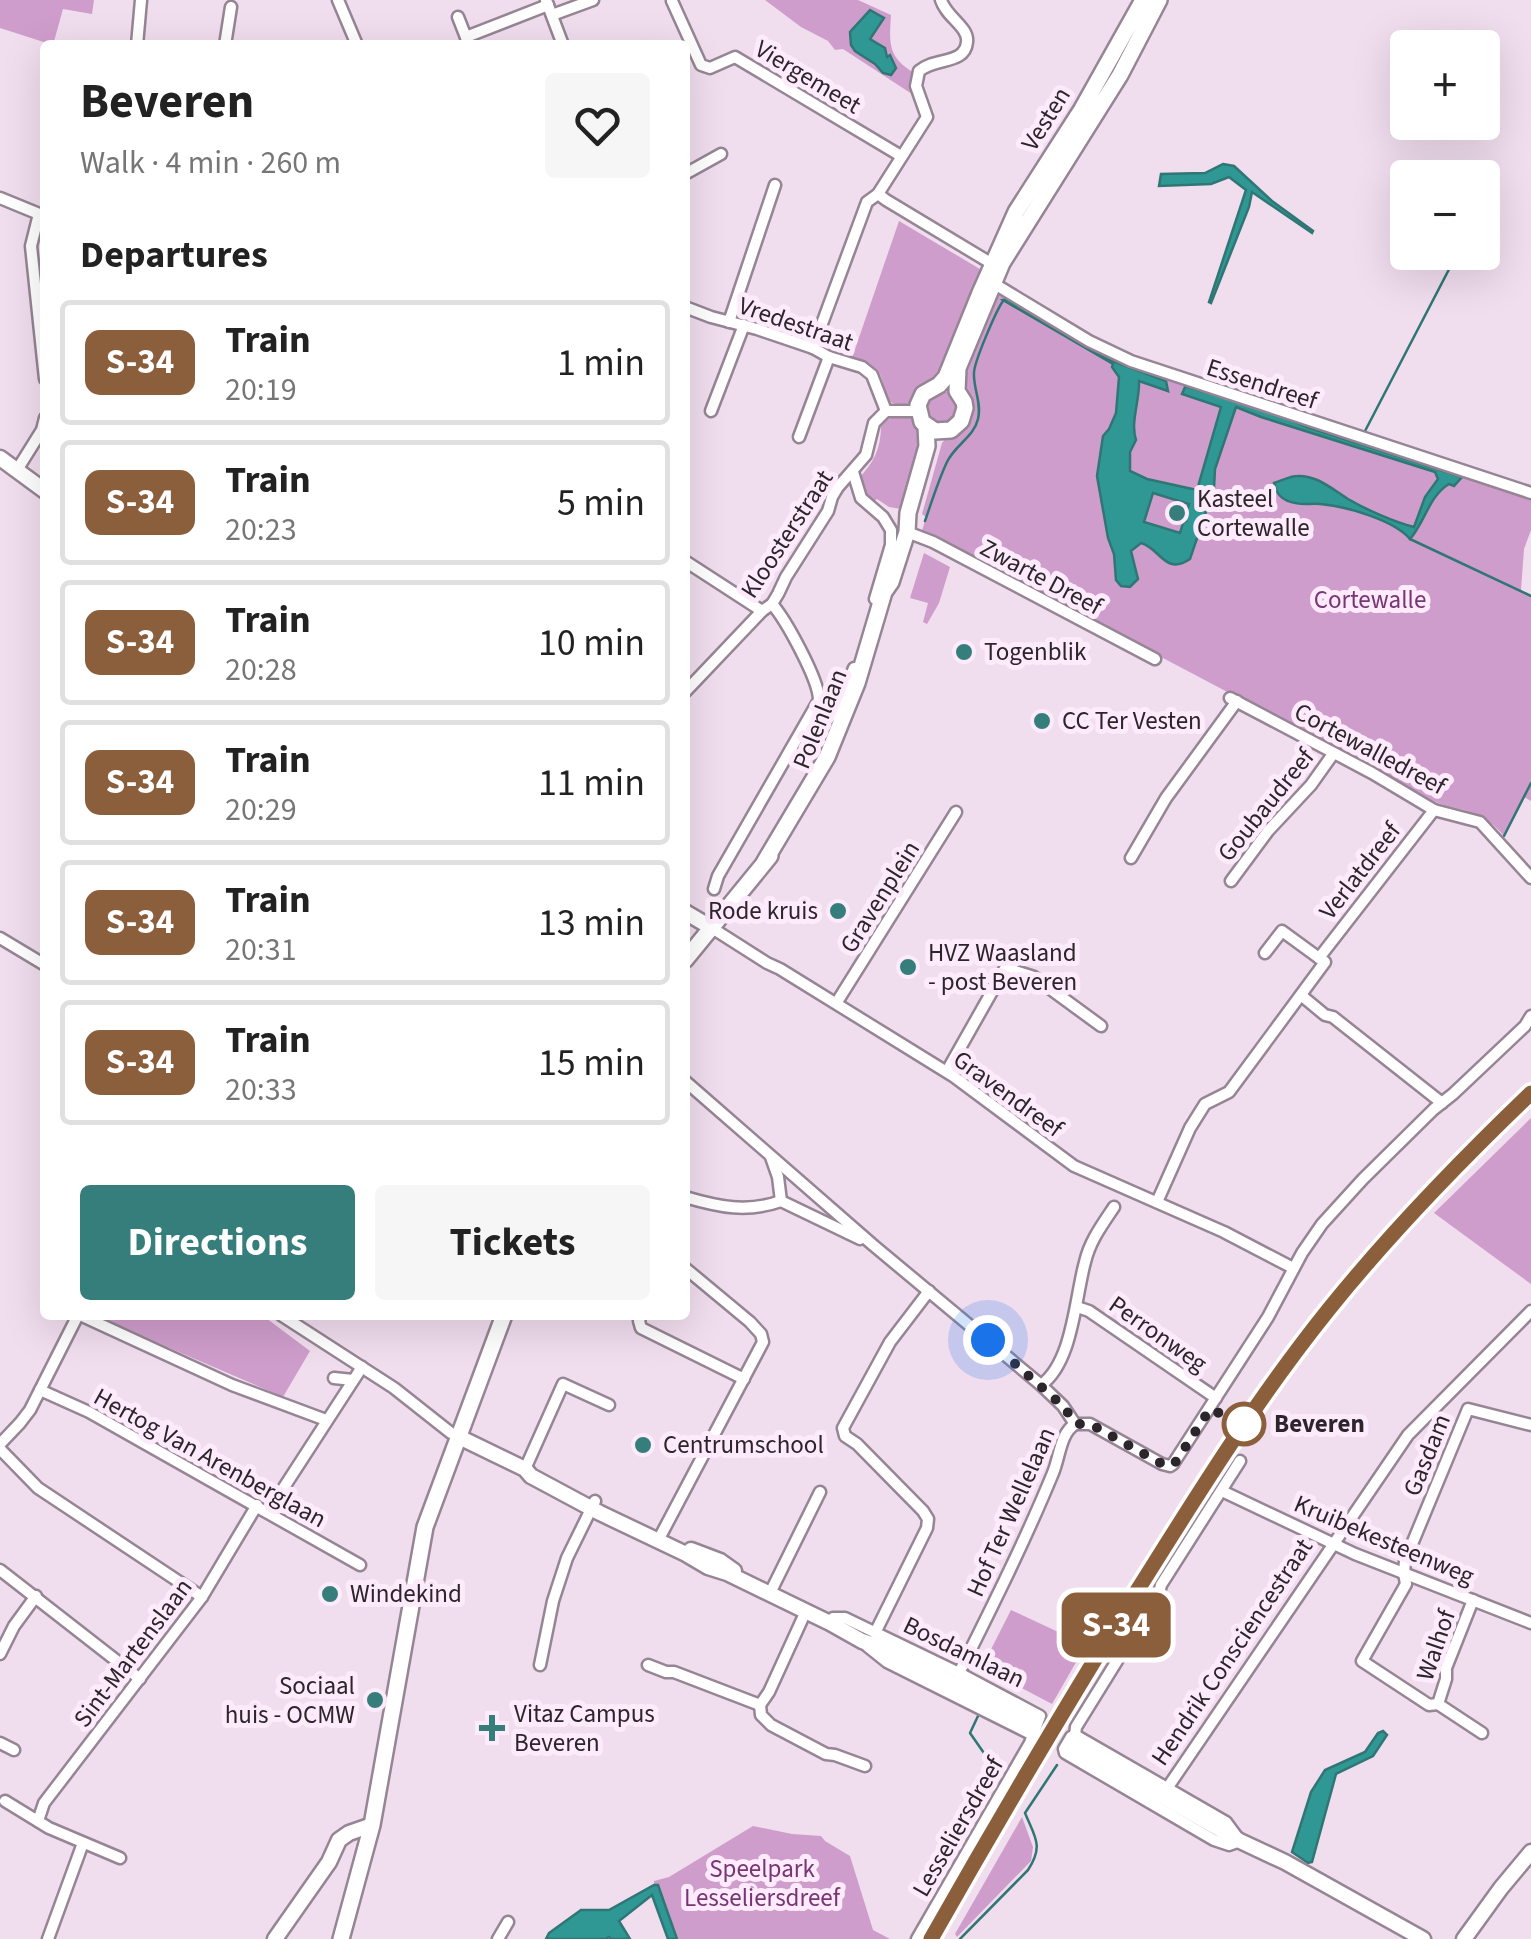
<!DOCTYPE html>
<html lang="en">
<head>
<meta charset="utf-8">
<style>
  body { margin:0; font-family:"Source Sans 3",sans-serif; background:#f6f6f6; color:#222; height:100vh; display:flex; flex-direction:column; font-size:38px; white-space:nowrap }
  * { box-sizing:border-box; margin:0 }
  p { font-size:32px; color:#767676 }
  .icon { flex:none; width:55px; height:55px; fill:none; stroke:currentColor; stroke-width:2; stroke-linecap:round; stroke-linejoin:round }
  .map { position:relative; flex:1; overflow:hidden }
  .panel { position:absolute; left:40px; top:40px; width:650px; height:1280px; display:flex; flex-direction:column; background:#fff; border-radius:10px; box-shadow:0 10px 40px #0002 }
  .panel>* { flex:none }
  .badge { padding:0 20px; border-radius:15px; font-size:35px; line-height:65px }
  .fabs { position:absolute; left:1390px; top:30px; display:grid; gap:20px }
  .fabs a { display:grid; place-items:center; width:110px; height:110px; border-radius:10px; background:#fff; box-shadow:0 10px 40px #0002; font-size:50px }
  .you { position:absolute; width:50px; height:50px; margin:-25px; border:8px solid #fff; border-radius:50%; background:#1a73e8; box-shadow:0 0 0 15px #1a73e833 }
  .map>.badge { position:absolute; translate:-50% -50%; box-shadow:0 0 0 5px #fff }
  h2 { padding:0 40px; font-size:38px; line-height:90px }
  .round { display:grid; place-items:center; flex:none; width:105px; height:105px; border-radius:10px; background:#f6f6f6 }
  .headline { display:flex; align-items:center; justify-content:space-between; height:170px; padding:0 40px }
  h1 { font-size:48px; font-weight:700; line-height:75px }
  .primary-button { display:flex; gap:20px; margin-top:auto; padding:20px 40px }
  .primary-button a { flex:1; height:115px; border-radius:10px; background:#367e7b; color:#fff; font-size:40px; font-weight:700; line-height:115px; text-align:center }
  .primary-button a+a { background:#f6f6f6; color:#222 }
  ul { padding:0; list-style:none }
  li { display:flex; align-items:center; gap:30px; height:125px; margin:0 20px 15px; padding:0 20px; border:5px solid #e0e0e0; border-radius:10px }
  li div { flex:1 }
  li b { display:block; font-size:38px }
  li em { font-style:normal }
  li .badge { min-width:110px; font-weight:700; text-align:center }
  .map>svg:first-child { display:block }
</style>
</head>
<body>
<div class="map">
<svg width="1531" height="1939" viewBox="0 0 1531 1939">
  <rect width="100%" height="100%" fill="#f0ddee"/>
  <!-- green -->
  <g fill="#cf9dcb">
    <polygon points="0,0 94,0 92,14 63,9 53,45 0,28"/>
    <path d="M765 0H858L891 15C889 44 888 57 914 73L915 96 843 49 835 50 828 41 801 27Z"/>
    <path d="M899 221 985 272 950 363 915 400 902 406 890 402C877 371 887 370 852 358Z"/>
    <path d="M1004 293 1088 343 1531 496V530L1524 549 1521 590 1531 596V801L1524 797 1504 836C1475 801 1452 815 1421 794L922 531 926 517 922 514 942 443 947 437 960 429 959 383 989 298Z"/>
    <circle cx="941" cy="408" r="17"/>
    <path d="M903 414C915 417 920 423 926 434L906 510 889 507 877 499 873 502 866 496 857 480C873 464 881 449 881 426L888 419Z"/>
    <polygon points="924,553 950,567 939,603 927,624 923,622 928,603 910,598"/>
    <polygon points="1531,1118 1531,1284 1434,1213"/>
    <polygon points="93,1315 262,1315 310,1351 283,1397"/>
    <polygon points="1011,1610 1086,1645 1052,1704 982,1667"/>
    <polygon points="1022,1817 1033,1847 1031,1861 957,1937 955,1934"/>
    <polygon points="753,1826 792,1834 821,1836 825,1841 850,1856 873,1930 890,1939 677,1939 658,1886 654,1885 654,1881 669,1877"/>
  </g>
  <!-- water -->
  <g fill="#309894" stroke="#2f7674" stroke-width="2.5" fill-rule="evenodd">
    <polygon points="870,10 884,18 870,39 885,48 887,57 890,55 896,68 891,75 883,73 875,64 855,51 851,45 850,32"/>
    <polygon points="1223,164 1234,166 1272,201 1313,231 1312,233 1252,192 1249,207 1211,303 1209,302 1246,190 1229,177 1211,184 1159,186 1161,174 1205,173"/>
    <path d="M1007 299 1110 360 1166 381 1168 391 1139 381C1140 400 1130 422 1136 440L1130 452V471L1147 479 1197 490 1221 407 1182 394 1185 387H1188L1272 412 1307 427 1462 477 1454 486 1449 484C1429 496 1425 522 1410 539 1394 520 1345 506 1320 504 1310 503 1298 506 1288 501 1279 497 1276 492 1274 483 1281 481 1290 476 1297 476 1317 475 1332 489 1348 499 1365 509 1394 522 1414 527L1425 497 1438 479 1435 472 1261 417 1236 407 1215 469 1214 488 1190 559C1165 576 1160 548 1141 543L1131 551 1138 579 1130 587 1121 586 1116 580 1114 554 1108 538 1097 476 1103 436 1109 429 1116 413 1119 377 1112 367 1113 364 1003 300ZM1153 493 1189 504 1184 519 1186 521 1183 523 1180 533 1144 522Z"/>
    <polygon points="1383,1731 1387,1735 1373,1756 1336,1774 1312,1862 1308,1863 1292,1852 1311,1792 1325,1770 1365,1752 1378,1733"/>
    <polygon points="654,1885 658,1885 677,1939 668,1939 652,1895 619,1921 630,1939 611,1939 609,1937 605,1939 546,1939 549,1933 581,1910 609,1910"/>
  </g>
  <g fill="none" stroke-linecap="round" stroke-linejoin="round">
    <!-- stream -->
    <g stroke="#2f7674" stroke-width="2.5">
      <polyline points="1364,433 1458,252"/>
      <path d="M925 521C932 501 938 481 947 462 955 445 974 437 978 419 982 403 973 388 974 373 974 362 996 311 1003 301"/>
      <polyline points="1410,539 1531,596"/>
      <polyline points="1504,836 1531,783"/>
      <polyline points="978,1716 970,1733 1002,1779"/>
      <path d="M960 1939 1028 1870C1044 1846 1035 1837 1025 1813L1057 1765"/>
    </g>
    <!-- secondary-tunnel -->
    <polyline stroke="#c9b8c7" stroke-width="14" stroke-dasharray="14 7" stroke-linecap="butt" points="1030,1721 1074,1746"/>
    <!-- street casing -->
    <g stroke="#968594" stroke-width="15">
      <g id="street">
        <polyline points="338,0 357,45"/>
        <polyline points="546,0 563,45"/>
        <polyline points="672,1 701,65 710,68 735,57 901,156"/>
        <polyline points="552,15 593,0"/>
        <polyline points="458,17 469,45"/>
        <polyline points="466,37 548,5"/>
        <polyline points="137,45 141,0"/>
        <polyline points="225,45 231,7"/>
        <polyline points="685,174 721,154"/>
        <polyline points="878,194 886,200 994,265"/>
        <polyline points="0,198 44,216"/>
        <polyline points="39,214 31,246 45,379"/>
        <polyline points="993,283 1089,341 1131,361 1531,493"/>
        <polyline points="685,307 711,317 757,329 813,348 829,357 862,367 872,375 886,411"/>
        <polyline points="729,322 775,185"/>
        <path d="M813 348 867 202 878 194 927 117 916 86 919 71C935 57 965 65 967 42 969 27 946 17 941 0"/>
        <polyline points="711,411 744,325"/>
        <polyline points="799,437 829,357"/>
        <polyline points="17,470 42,430 45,418"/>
        <polyline points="853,472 861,498 883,517 891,530 891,545 875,599"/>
        <polyline points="907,532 933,542 1155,659"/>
        <polyline points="685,561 762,611"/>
        <polyline points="685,692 762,611 772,604 778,594 786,577 828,511 832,497 838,487 866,455 874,423 886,411 918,411"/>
        <polyline points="1230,698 1372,773 1434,810 1480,822 1531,878"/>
        <polyline points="816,707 836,716 854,668"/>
        <polyline points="1131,858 1166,798 1237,701"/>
        <polyline points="1231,881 1268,831 1311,785 1333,754"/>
        <path d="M714 889 718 876 819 700C819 680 786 620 772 604"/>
        <polyline points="712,928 767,963 780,969 953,1076 1074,1166 1224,1232 1293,1268"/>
        <polyline points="0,938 45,965"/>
        <polyline points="1265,953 1282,931 1319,958"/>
        <polyline points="1302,996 1325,1015 1333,1017 1442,1103"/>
        <polyline points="837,1002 956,812"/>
        <polyline points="947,1071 1007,965 1015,971 1034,977 1101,1026"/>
        <polyline points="685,1081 873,1245 1041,1385 1063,1406 1075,1424"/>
        <polyline points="771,1157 778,1177 781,1201 860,1239"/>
        <path d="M685 1197C719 1207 747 1213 781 1201"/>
        <polyline points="1157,1202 1190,1128 1205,1104 1229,1092 1325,962 1319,958 1434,810"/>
        <polyline points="1077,1307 1089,1311 1216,1398"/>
        <polyline points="80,1315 232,1385 326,1420"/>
        <polyline points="281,1315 394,1388 451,1433"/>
        <polyline points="641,1315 639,1321 641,1328 744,1379"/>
        <polyline points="334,1378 353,1380"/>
        <path d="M1041 1385C1073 1362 1075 1298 1085 1262 1090 1241 1102 1225 1114 1207"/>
        <polyline points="40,1390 89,1412 360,1565"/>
        <polyline points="1075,1424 1090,1424 1162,1464 1170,1466 1173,1464 1268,1317 1302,1253 1322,1224 1363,1179 1434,1109 1453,1094 1525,1026 1531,1016"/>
        <polyline points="0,1444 20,1423 30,1410 78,1315"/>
        <polyline points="0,1449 38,1488 202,1597"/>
        <polyline points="525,1469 563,1384 609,1405"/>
        <polyline points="1222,1491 1355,1554 1531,1623"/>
        <polyline points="268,1512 362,1367"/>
        <polyline points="661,1535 763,1342 761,1334 750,1322 685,1268"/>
        <polyline points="0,1570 140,1679"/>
        <polyline points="772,1589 820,1492"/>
        <polyline points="1473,1600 1446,1668 1446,1679 1438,1704 1482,1733"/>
        <polyline points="806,1611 769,1692 760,1705 761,1715 771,1725 826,1754 835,1755 865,1766"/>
        <polyline points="833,1618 845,1618 959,1673 1040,1716 1030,1743 917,1939"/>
        <polyline points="875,1633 927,1528 928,1519 923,1511 857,1444 845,1436 843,1428 890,1342 929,1291"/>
        <polyline points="867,1646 887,1662 1033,1735"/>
        <polyline points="0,1654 14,1626 36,1596"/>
        <polyline points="540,1665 553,1601 567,1558 595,1501"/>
        <polyline points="648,1665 666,1672 674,1672 760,1705"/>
        <path d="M959 1673C992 1607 1025 1541 1053 1473 1060 1456 1060 1434 1075 1424"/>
        <polyline points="1438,1704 1429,1705 1362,1661 1406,1584 1404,1573 1405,1561 1468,1409 1531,1425"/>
        <polygon points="1075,1735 1226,1822 1240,1841 1229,1845 1214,1840 1065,1753 1064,1749 1071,1737"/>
        <polyline points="1075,1735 1076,1727 1159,1593 1161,1585 1240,1461"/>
        <polyline points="0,1743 14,1750"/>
        <polyline points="1168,1787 1408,1435 1531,1311"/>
        <polyline points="5,1801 49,1828 120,1858"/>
        <polyline points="38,1821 44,1803 202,1597 257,1505"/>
        <polyline points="48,1939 83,1843"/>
        <polyline points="498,1939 508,1922"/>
      </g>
    </g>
    <!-- secondary casing -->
    <g stroke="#968594" stroke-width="19">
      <g id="secondary">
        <polyline points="0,458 45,491"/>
        <polyline points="685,912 712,928"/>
        <polyline points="459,1437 525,1469 531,1476 600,1513 686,1554 708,1567 727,1573 830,1623 862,1641 880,1647 1030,1721"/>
        <polyline points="691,1550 720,1561 734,1571"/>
        <polyline points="1074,1746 1240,1841 1285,1862 1423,1939"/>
        <polyline points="275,1939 329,1862 339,1840 349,1833 372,1825"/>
        <polyline points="1464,1939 1501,1888 1531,1852"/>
      </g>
    </g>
    <!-- primary casing -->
    <g stroke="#968594" stroke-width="20">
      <g id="primary">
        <polyline points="1143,0 1082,109 1016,212 980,293 946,377 939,385 923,394 918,405 922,422 935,431 951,430 961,421 965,408 964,402 957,391 958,368 1002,263 1120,75 1159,0"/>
        <polyline points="765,861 827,757 857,683 884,592 891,582 907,532 908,513 927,446 926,427"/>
        <polyline points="685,960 770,856"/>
        <polyline points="341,1939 372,1825 425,1527 504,1315"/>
      </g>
    </g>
    <!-- street -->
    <use href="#street" stroke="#fff" stroke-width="10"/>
    <!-- secondary -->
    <use href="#secondary" stroke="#fff" stroke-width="14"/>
    <!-- primary -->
    <use href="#primary" stroke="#fff" stroke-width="15"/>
    <!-- rail -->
    <path stroke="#4f464e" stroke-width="2.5" stroke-dasharray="15 8" stroke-linecap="butt" d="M931 1939C996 1824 1063 1711 1132 1599 1194 1500 1256 1401 1329 1309 1391 1232 1459 1161 1531 1093"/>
  </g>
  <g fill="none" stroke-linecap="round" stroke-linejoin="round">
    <!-- line casing -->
    <g stroke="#fff" stroke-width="22">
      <path id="line" d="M931 1939C996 1824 1063 1711 1132 1599 1194 1500 1255 1401 1329 1309 1391 1232 1459 1162 1531 1093"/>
    </g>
    <!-- line -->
    <use href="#line" stroke="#8b5e3c" stroke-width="15"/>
    <!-- walk -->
    <polyline stroke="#2c252b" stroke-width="10" stroke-dasharray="0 18" points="988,1340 1063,1406 1076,1424 1090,1424 1166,1466 1174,1464 1177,1460 1210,1409 1244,1424"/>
  </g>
  <!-- markers -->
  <g fill="#367e7b" stroke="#fdeafb" stroke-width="4">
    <circle cx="1177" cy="513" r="10"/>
    <circle cx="964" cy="652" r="10"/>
    <circle cx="1042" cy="721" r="10"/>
    <circle cx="838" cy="911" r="10"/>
    <circle cx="908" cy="967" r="10"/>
    <circle cx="643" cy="1445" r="10"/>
    <circle cx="330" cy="1594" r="10"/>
    <circle cx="375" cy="1700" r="10"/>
    <path d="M487 1713h10v10h10v10h-10v10h-10v-10h-10v-10h10z"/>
  </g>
  <circle fill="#fff" stroke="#8b5e3c" stroke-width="5" cx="1244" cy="1424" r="20"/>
  <g text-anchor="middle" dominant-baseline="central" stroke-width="10" stroke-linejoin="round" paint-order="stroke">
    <!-- street labels -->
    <g font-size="25" fill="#2c252b" stroke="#fdeafb">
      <text transform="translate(808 77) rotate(31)">Viergemeet</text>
      <text transform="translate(1046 119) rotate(-58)">Vesten</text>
      <text transform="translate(796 324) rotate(19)">Vredestraat</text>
      <text transform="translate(1262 384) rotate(18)">Essendreef</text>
      <text transform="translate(787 534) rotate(-57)">Kloosterstraat</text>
      <text transform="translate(1041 577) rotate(28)">Zwarte Dreef</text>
      <text transform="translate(820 719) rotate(-68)">Polenlaan</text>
      <text transform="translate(1370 749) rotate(28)">Cortewalledreef</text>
      <text transform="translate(1266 805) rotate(-51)">Goubaudreef</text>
      <text transform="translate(1360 871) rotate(-52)">Verlatdreef</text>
      <text transform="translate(880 897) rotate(-58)">Gravenplein</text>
      <text transform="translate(1008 1094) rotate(36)">Gravendreef</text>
      <text transform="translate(1158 1334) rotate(35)">Perronweg</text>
      <text transform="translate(1427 1455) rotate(-68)">Gasdam</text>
      <text transform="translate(210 1458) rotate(29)">Hertog Van Arenberglaan</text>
      <text transform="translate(1011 1512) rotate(-66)">Hof Ter Wellelaan</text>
      <text transform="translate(1384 1540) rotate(23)">Kruibekesteenweg</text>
      <text transform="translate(1436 1645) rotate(-71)">Walhof</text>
      <text transform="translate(964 1652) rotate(26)">Bosdamlaan</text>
      <text transform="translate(1232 1652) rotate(-56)">Hendrik Consciencestraat</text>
      <text transform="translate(133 1653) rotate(-53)">Sint-Martenslaan</text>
      <text transform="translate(958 1827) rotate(-60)">Lesseliersdreef</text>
    </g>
    <!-- poi labels -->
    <g font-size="25" fill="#2c252b" stroke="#fdeafb" text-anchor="start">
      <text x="1197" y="499">Kasteel<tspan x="1197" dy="29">Cortewalle</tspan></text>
      <text x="984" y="652">Togenblik</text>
      <text x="1062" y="721">CC Ter Vesten</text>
      <text x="818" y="911" text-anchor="end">Rode kruis</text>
      <text x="928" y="953">HVZ Waasland<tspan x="928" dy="29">- post Beveren</tspan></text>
      <text x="663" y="1445">Centrumschool</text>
      <text x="350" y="1594">Windekind</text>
      <text x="355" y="1686" text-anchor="end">Sociaal<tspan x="355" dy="29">huis - OCMW</tspan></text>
      <text x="514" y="1714">Vitaz Campus<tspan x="514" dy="29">Beveren</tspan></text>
    </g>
    <!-- park labels -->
    <g font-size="25" fill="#773673" stroke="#fdeafb">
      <text x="1370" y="600">Cortewalle</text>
      <text x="762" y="1869">Speelpark<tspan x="762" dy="29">Lesseliersdreef</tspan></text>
    </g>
    <!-- stop labels -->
    <g font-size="25" font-weight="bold" fill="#2c252b" stroke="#fdeafb" text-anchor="start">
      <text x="1274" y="1424">Beveren</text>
    </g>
  </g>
</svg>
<div class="fabs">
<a>+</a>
<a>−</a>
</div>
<div class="you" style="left:988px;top:1340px"></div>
<b class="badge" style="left:1116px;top:1625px;background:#8b5e3c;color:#fff">S-34</b>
<section class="panel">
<div class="headline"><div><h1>Beveren</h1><p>Walk · 4 min · 260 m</p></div><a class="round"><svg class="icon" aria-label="heart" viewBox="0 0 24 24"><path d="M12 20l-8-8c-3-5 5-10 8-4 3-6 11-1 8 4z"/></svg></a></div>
<h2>Departures</h2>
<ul>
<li><span class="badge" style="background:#8b5e3c;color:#fff">S-34</span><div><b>Train</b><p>20:19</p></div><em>1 min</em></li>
<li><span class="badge" style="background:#8b5e3c;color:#fff">S-34</span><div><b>Train</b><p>20:23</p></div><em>5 min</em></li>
<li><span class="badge" style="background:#8b5e3c;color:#fff">S-34</span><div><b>Train</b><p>20:28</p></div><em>10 min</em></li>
<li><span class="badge" style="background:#8b5e3c;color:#fff">S-34</span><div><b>Train</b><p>20:29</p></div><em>11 min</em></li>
<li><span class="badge" style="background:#8b5e3c;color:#fff">S-34</span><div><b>Train</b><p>20:31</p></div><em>13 min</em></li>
<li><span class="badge" style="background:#8b5e3c;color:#fff">S-34</span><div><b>Train</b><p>20:33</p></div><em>15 min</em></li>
</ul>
<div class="primary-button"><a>Directions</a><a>Tickets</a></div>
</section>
</div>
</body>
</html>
